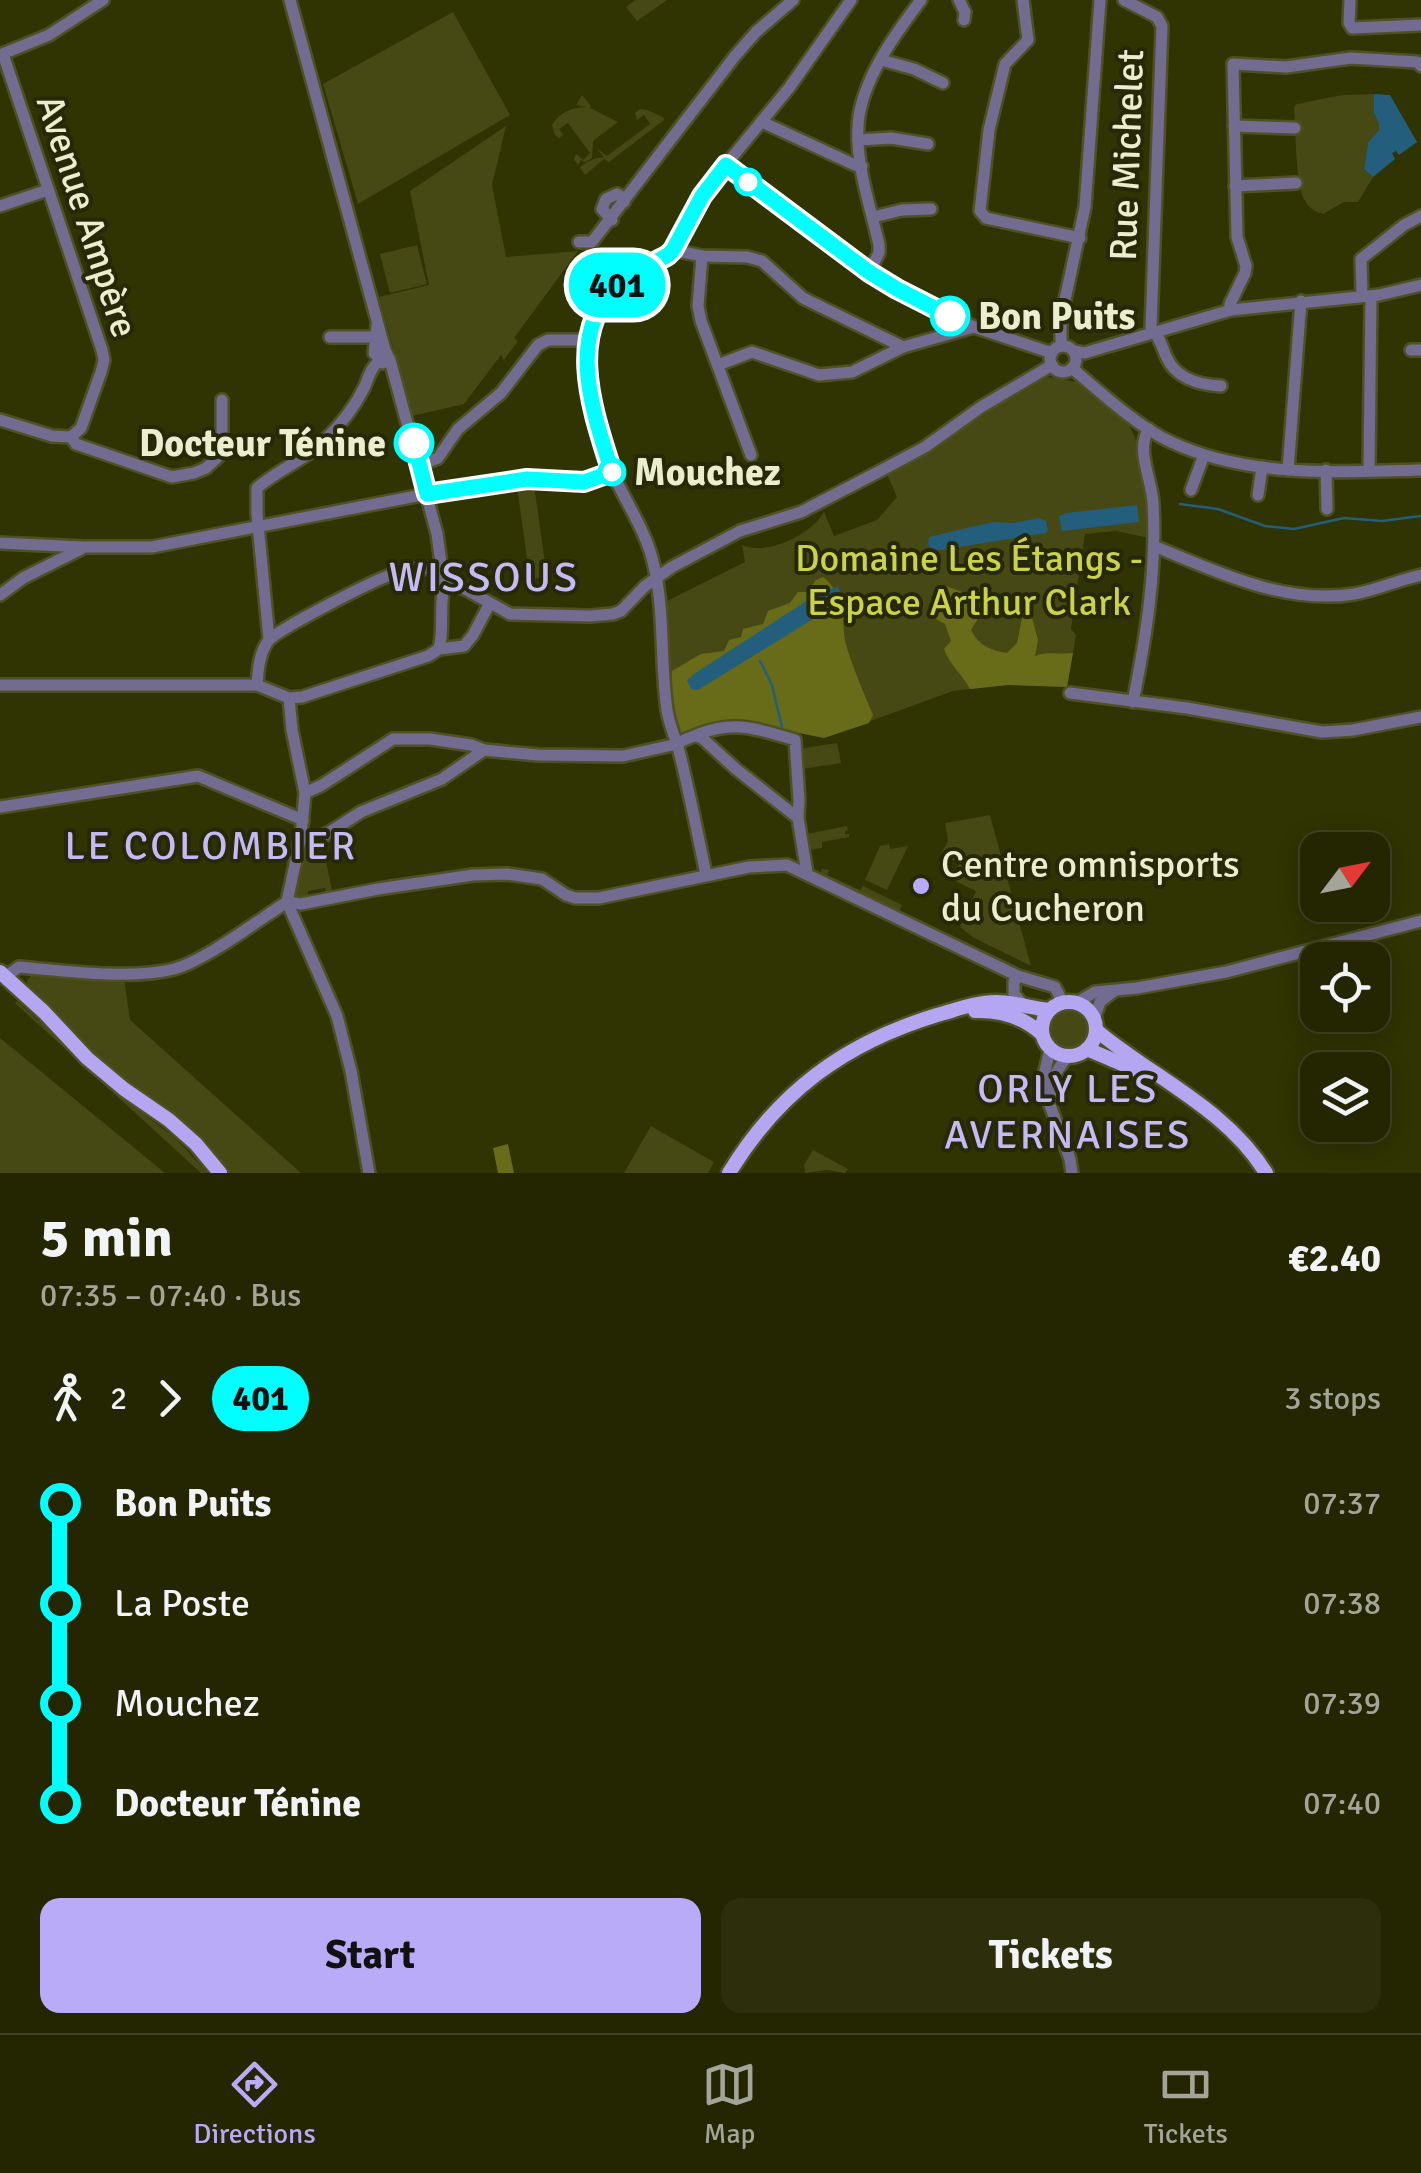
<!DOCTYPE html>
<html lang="en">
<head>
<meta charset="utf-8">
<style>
  body { margin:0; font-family:Signika,sans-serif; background:#2c2e0c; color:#f1f3f6; height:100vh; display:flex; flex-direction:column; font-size:38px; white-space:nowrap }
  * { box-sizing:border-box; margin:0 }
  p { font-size:32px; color:#a3a599 }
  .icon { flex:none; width:55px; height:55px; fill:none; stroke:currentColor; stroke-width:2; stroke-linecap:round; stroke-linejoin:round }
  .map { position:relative; height:1173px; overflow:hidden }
  .panel { display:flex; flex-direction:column; background:#242602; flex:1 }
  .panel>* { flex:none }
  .badge { padding:0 20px; border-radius:32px; font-size:35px; line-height:65px }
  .needle { width:65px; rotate:58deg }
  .tools { position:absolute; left:1300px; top:832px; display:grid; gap:20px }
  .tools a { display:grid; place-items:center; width:90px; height:90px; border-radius:20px; background:#242602; box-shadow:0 5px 25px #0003,0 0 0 2px #414324; font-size:50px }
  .map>.badge { position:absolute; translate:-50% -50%; box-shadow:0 0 0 5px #fff }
  .legs { display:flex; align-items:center; gap:15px; height:110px; padding:0 40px; font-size:32px }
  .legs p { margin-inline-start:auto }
  .head { display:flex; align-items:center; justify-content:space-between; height:170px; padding:0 40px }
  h1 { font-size:55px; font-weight:700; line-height:75px }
  .button { display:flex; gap:20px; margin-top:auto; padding:20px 40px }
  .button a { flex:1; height:115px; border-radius:20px; background:#b9abf7; color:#111; font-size:40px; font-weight:700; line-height:115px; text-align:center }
  .button a+a { background:#2c2e0c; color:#f1f3f6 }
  ul { padding:0 40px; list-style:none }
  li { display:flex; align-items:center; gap:35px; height:100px; font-size:38px }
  li i { display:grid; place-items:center; width:15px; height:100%; margin:0 12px; background:currentColor }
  li i::after { content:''; width:25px; height:25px; margin:-12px; border:8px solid; border-radius:50%; background:#242602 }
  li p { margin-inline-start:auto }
  li:first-child i { background:linear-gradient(#0000 50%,currentColor 0) }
  li:last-child i { background:linear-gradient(currentColor 50%,#0000 0) }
  .tabs { display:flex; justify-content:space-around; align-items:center; height:140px; border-top:2px solid #414324; background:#242602; font-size:28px; color:#a3a599 }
  .tabs a { display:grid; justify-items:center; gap:5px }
  .tabs .on { color:#b9abf7 }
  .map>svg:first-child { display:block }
</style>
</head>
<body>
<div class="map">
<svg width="1421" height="1173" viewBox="0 0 1421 1173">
  <rect width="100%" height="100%" fill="#303302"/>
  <!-- green -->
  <g fill="#464913">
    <polygon points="635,0 667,0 637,21 626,7"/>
    <polygon points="453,12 510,115 358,204 323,84"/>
    <path d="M1374 94V113L1379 124V130L1368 143 1364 169 1373 177 1358 202H1344L1323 214C1314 211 1308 208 1304 199 1295 182 1296 129 1294 107L1297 104 1342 95Z"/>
    <path d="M582 95 591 106 590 108 618 122 593 141 592 158 585 162 581 160 578 165 574 160 575 156 577 154 583 160 590 153 568 123 559 129 563 135 559 138 555 135 552 125C560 112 572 107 587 107L576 105Z"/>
    <path d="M640 109 647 110 663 117 664 120 609 162 604 159 585 175 580 168C584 162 597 157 604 158L597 148 607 156 650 124 644 115 637 120 635 113Z"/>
    <polygon points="506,126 492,185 506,257 578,251 514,338 518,341 504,360 501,355 464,404 412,416 379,297 429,285 410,191"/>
    <polygon points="417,245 427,284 390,293 380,254"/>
    <path d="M1048 377 1082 383 1125 418 1135 437 1145 482 1149 538 1116 531 1085 534 1071 629 1076 635 1067 687 1008 685 953 691 824 738 739 721 682 734 678 731 672 696 663 603 745 562 742 545C767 556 811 535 824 512L834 536 877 520 897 497 886 472 935 446 1026 387Z"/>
    <polygon points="534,485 547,577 530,579 517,487"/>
    <polygon points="837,743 841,763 802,769 799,749"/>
    <polygon points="990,815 1031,966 974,938 960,927 976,891 955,881 959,863 941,854 948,841 945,823"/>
    <polygon points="847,826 848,830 845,831 845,834 849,834 849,837 822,842 822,848 809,850 807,834"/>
    <polygon points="310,840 312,849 323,847 333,895 327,896 325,888 308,891 308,898 299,899 295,895 304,841"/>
    <polygon points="889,844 890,849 908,846 887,890 865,880 880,846"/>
    <polygon points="821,869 829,870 827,875 860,890 863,886 902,905 899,912 822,875"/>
    <polygon points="31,975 124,978 130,1020 301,1173 223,1173 110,1075 27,989 27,981"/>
    <polygon points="17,1001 122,1097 175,1138 208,1173 201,1173 15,1003"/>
    <circle cx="1068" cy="1029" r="22"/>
    <polygon points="0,1038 165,1173 0,1173"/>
    <polygon points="651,1126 714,1162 708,1173 624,1173"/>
    <polygon points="813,1150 848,1169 845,1173 827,1170 805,1173 804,1165"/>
  </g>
  <!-- forest -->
  <g fill="#686c19">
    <path d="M823 577C850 599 839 620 847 648 854 671 864 693 873 715L869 723 824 738 739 721 682 734 678 731 672 692V671L701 654 724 651 729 640 741 637 743 629 763 624 768 611 790 603 798 592H807L816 580Z"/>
    <path d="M946 586 965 593 979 604 977 620 971 630C979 646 990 650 1007 653L1017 643 1023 613 1031 614 1038 640 1035 656C1050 651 1057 655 1073 653L1067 687 1008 685 970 689C962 674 949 664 944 649L951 641 945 624 929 615 936 595Z"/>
    <polygon points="508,1144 514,1173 498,1173 493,1148"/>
  </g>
  <!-- water -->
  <g fill="#235f7c">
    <polygon points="1374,94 1390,95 1417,142 1399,155 1396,151 1392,153 1395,159 1373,177 1364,169 1368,143 1379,130 1379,124 1374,113"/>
    <polygon points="1137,505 1139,522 1062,531 1059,516 1066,513"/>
    <polygon points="1039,518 1046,521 1048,530 1046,533 933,551 928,544 929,537 993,522 1013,523"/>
    <polygon points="838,586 842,599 831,608 698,690 691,689 687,680 694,674 811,598"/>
  </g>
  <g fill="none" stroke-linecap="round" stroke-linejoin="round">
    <!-- stream -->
    <g stroke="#235f7c" stroke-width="2.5">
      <polyline points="1180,504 1218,509 1265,526 1294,529 1344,518 1382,521 1421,516"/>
      <polyline points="760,661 772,685 782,727"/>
    </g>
    <!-- minor casing -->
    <g stroke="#4e5123" stroke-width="16">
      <g id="minor">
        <polyline points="290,0 385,350 390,360 437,534 443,578 446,583 465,589 510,614 590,616 613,614 621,611 645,586 672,567 740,531 801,512 880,471 925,447 981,407 1052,365"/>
        <polyline points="959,0 965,12 964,20"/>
        <polyline points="1023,0 1028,40 1005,64 989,130 980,211 986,218 1080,238"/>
        <path d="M1124 0 1157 17 1162 26 1151 328C1160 337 1161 345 1166 356 1175 378 1199 385 1221 386"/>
        <polyline points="1350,0 1349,23 1352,28 1421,25"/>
        <polyline points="0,55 49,35 103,0"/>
        <polyline points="881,60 914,69 943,83"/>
        <polyline points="762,122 855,165 862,166"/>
        <polyline points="1234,126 1295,128"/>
        <polyline points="858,140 891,138 928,144"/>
        <polyline points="726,165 835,248 897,289 974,327 1052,353"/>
        <polyline points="1235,186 1296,183"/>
        <polyline points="0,206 48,190"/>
        <polyline points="873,217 902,210 931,209"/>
        <polyline points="612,220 602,209 606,199 617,194 622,197 624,202"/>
        <polyline points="579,242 592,242 735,56 756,32 793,0"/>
        <polyline points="673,250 702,256 747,257 762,261 803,298 903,347 974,327"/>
        <polyline points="702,256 698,306 701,321 751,455"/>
        <path d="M869 272 879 253V245C870 204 853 158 859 116 866 74 896 33 921 0"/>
        <polyline points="1362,296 1361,259 1404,225 1421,216"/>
        <polyline points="1231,310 1230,304 1245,273 1246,266 1237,237 1233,64 1286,67 1351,58 1417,62 1421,66"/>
        <polyline points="377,325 374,353 383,363"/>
        <polyline points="330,337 376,337 380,339"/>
        <polyline points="1061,346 1061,318 1085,207 1100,0"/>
        <circle cx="1063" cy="359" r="13"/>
        <polyline points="1411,350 1421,350"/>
        <polyline points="1074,351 1085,353 1091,351 1231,310 1379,295 1421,285"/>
        <polyline points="718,365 752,352 819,375 852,372 903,347"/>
        <path d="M1072 368C1101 393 1137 426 1171 442 1248 478 1338 472 1421 470"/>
        <polyline points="0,420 52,436 71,437 81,428 101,372 104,360 102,350 3,54"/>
        <polyline points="71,437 76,444 172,477 194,473 206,468 219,456 222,446 222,400"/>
        <polyline points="420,465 438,458 458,429 501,393 538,345 548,340 589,340"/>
        <polyline points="1288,470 1301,301"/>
        <polyline points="1326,470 1327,509"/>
        <polyline points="1369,470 1371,296"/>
        <polyline points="1191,490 1204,455"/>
        <polyline points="1258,495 1262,467"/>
        <polyline points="0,543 84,547 152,547 427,494 527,479 584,482 612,472"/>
        <path d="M1154 546C1217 572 1285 605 1354 594 1377 590 1398 580 1421 575"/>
        <polyline points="0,595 23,578 81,549"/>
        <path d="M269 639 257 514V488C279 469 307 459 327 438 341 424 355 406 364 388 369 377 370 369 379 361"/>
        <path d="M439 649C445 627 438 604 445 582"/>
        <polyline points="0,685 257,685 289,698 302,697 428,656 439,649 464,646 473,635 490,603"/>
        <path d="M257 685C258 671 259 652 269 640 279 629 377 578 394 574 408 569 426 567 440 570"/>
        <polyline points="1070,693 1187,708 1322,732 1353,730 1421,717"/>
        <path d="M1133 702C1146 637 1157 570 1153 503 1152 480 1135 449 1149 429"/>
        <polyline points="696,736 702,738 736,769 798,818"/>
        <polyline points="305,793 322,785 393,739 430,739 471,745 484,750"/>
        <polyline points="0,807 198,776 303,820"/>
        <path d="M301 836 307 838 325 835 361 812 442 779 484 750 538 755 623 756 677 744C684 739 690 738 699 734 736 720 758 729 795 740L799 800 798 818 807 873"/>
        <path d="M706 874C697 832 689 789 678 747 674 735 669 723 667 710 660 662 665 614 654 566 648 536 630 509 617 482 596 439 584 388 589 341 590 331 595 321 599 312 615 279 638 272 668 255L673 250 706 189 789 88 851 0"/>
        <polyline points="287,902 301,904 378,889 473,875 507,874 542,879 566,895 575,898 599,898 749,867 787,865 1018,976 1055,987 1060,997 1059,1003"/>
        <polyline points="287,902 337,1016 351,1071 369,1173"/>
        <polyline points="287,902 301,836 305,793 292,730 289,698"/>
        <polyline points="1018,976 1014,982 1014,994 1024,1006"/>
        <path d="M5 977 19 967C64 971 131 980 174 969 206 960 257 921 287 902"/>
        <polyline points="1076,1003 1095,992 1137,988 1226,972 1421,921"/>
        <polyline points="1094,1019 1100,1002 1114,991"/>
        <polyline points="1050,1049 1042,1084 1070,1159 1072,1173"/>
        <path d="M1051 1097C1048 1079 1058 1071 1067 1056"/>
      </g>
    </g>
    <!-- major casing -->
    <g stroke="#4e5123" stroke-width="19">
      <g id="major">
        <polyline points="0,972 44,1012 87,1058 124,1089 169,1120 196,1144 220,1173"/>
        <circle cx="1069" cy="1029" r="27"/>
        <path d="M975 1011C999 1010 1023 1017 1042 1034"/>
        <path d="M1096 1030C1152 1077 1227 1109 1266 1173"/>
        <polyline points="1087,1049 1141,1072"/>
        <path d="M729 1173C779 1091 845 1043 937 1015 956 1010 975 1002 996 1002 1014 1002 1031 1008 1049 1010"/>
      </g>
    </g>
    <!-- minor -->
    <use href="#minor" stroke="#726c91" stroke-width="11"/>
    <!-- major -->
    <use href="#major" stroke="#b5a6f2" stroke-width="14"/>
  </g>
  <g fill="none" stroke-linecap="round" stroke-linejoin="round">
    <!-- line-1 casing -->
    <g stroke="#fff" stroke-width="22">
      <path id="line-1" d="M414 443 427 494 527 479 584 482 612 472C593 412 563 331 621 282 634 270 653 264 668 255L673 250 702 196 726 165 869 272 897 289 950 316"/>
    </g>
    <!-- line-1 -->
    <use href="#line-1" stroke="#0ff" stroke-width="15"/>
  </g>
  <!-- markers -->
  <g fill="#fff" stroke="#0ff" stroke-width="5">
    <circle cx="748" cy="182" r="12"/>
    <circle cx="950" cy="316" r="18"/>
    <circle cx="414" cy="443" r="18"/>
    <circle cx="612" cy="472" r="12"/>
  </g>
  <circle fill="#b9abf7" stroke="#262808" stroke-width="4" cx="921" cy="886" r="10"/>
  <g text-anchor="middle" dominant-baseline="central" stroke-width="8" stroke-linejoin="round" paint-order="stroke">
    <!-- street labels -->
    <g font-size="38" fill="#eaeece" stroke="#262808">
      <text transform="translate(1127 155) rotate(-88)">Rue Michelet</text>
      <text transform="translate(87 216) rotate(72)">Avenue Ampère</text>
    </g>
    <!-- stop labels -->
    <g font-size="38" font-weight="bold" fill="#eaeece" stroke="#262808" text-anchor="start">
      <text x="978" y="316">Bon Puits</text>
      <text x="386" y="443" text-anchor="end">Docteur Ténine</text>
      <text x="634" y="472">Mouchez</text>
    </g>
    <!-- park labels -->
    <g font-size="38" fill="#cad247" stroke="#262808">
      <text x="969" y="558">Domaine Les Étangs -<tspan x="969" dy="44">Espace Arthur Clark</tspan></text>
    </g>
    <!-- poi labels -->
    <g font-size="38" fill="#eaeece" stroke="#262808" text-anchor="start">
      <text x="941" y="864">Centre omnisports<tspan x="941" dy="44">du Cucheron</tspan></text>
    </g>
    <!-- neighbourhood labels -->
    <g font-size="40" letter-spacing="2.5" fill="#c5bbf4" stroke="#262808">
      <text x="211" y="846">LE COLOMBIER</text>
      <text x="1068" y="1089">ORLY LES<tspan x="1068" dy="46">AVERNAISES</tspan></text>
    </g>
    <!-- quarter labels -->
    <g font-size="42" letter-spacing="2.5" fill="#c5bbf4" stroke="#262808">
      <text x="484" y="577">WISSOUS</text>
    </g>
  </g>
</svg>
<div class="tools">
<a><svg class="needle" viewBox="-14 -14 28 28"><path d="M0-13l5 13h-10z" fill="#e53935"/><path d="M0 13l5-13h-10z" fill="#a3a599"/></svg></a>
<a><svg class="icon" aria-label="locate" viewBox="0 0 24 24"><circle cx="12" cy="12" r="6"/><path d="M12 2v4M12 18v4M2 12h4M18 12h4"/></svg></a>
<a><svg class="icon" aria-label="layers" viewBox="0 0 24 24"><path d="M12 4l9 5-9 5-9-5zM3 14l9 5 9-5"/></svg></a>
</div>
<b class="badge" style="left:617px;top:285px;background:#0ff;color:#111">401</b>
</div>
<section class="panel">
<div class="head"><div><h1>5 min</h1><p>07:35 – 07:40 · Bus</p></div><b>€2.40</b></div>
<div class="legs"><svg class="icon" aria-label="walk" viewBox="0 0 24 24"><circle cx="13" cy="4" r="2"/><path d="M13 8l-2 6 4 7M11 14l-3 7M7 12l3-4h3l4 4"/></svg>2<svg class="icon" aria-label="forward" viewBox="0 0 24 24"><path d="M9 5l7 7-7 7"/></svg><b class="badge" style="background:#0ff;color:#111">401</b><p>3 stops</p></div>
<ul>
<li><i style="color:#0ff"></i><b>Bon Puits</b><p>07:37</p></li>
<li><i style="color:#0ff"></i><span>La Poste</span><p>07:38</p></li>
<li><i style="color:#0ff"></i><span>Mouchez</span><p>07:39</p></li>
<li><i style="color:#0ff"></i><b>Docteur Ténine</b><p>07:40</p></li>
</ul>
<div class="button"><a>Start</a><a>Tickets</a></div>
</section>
<nav class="tabs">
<a class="on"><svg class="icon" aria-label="directions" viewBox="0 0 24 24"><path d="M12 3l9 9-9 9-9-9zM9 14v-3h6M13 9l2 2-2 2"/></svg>Directions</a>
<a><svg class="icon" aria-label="map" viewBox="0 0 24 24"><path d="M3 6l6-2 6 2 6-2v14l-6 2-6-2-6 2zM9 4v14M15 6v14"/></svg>Map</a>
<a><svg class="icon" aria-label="tickets" viewBox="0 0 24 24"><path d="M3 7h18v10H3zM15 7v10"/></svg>Tickets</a>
</nav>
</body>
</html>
